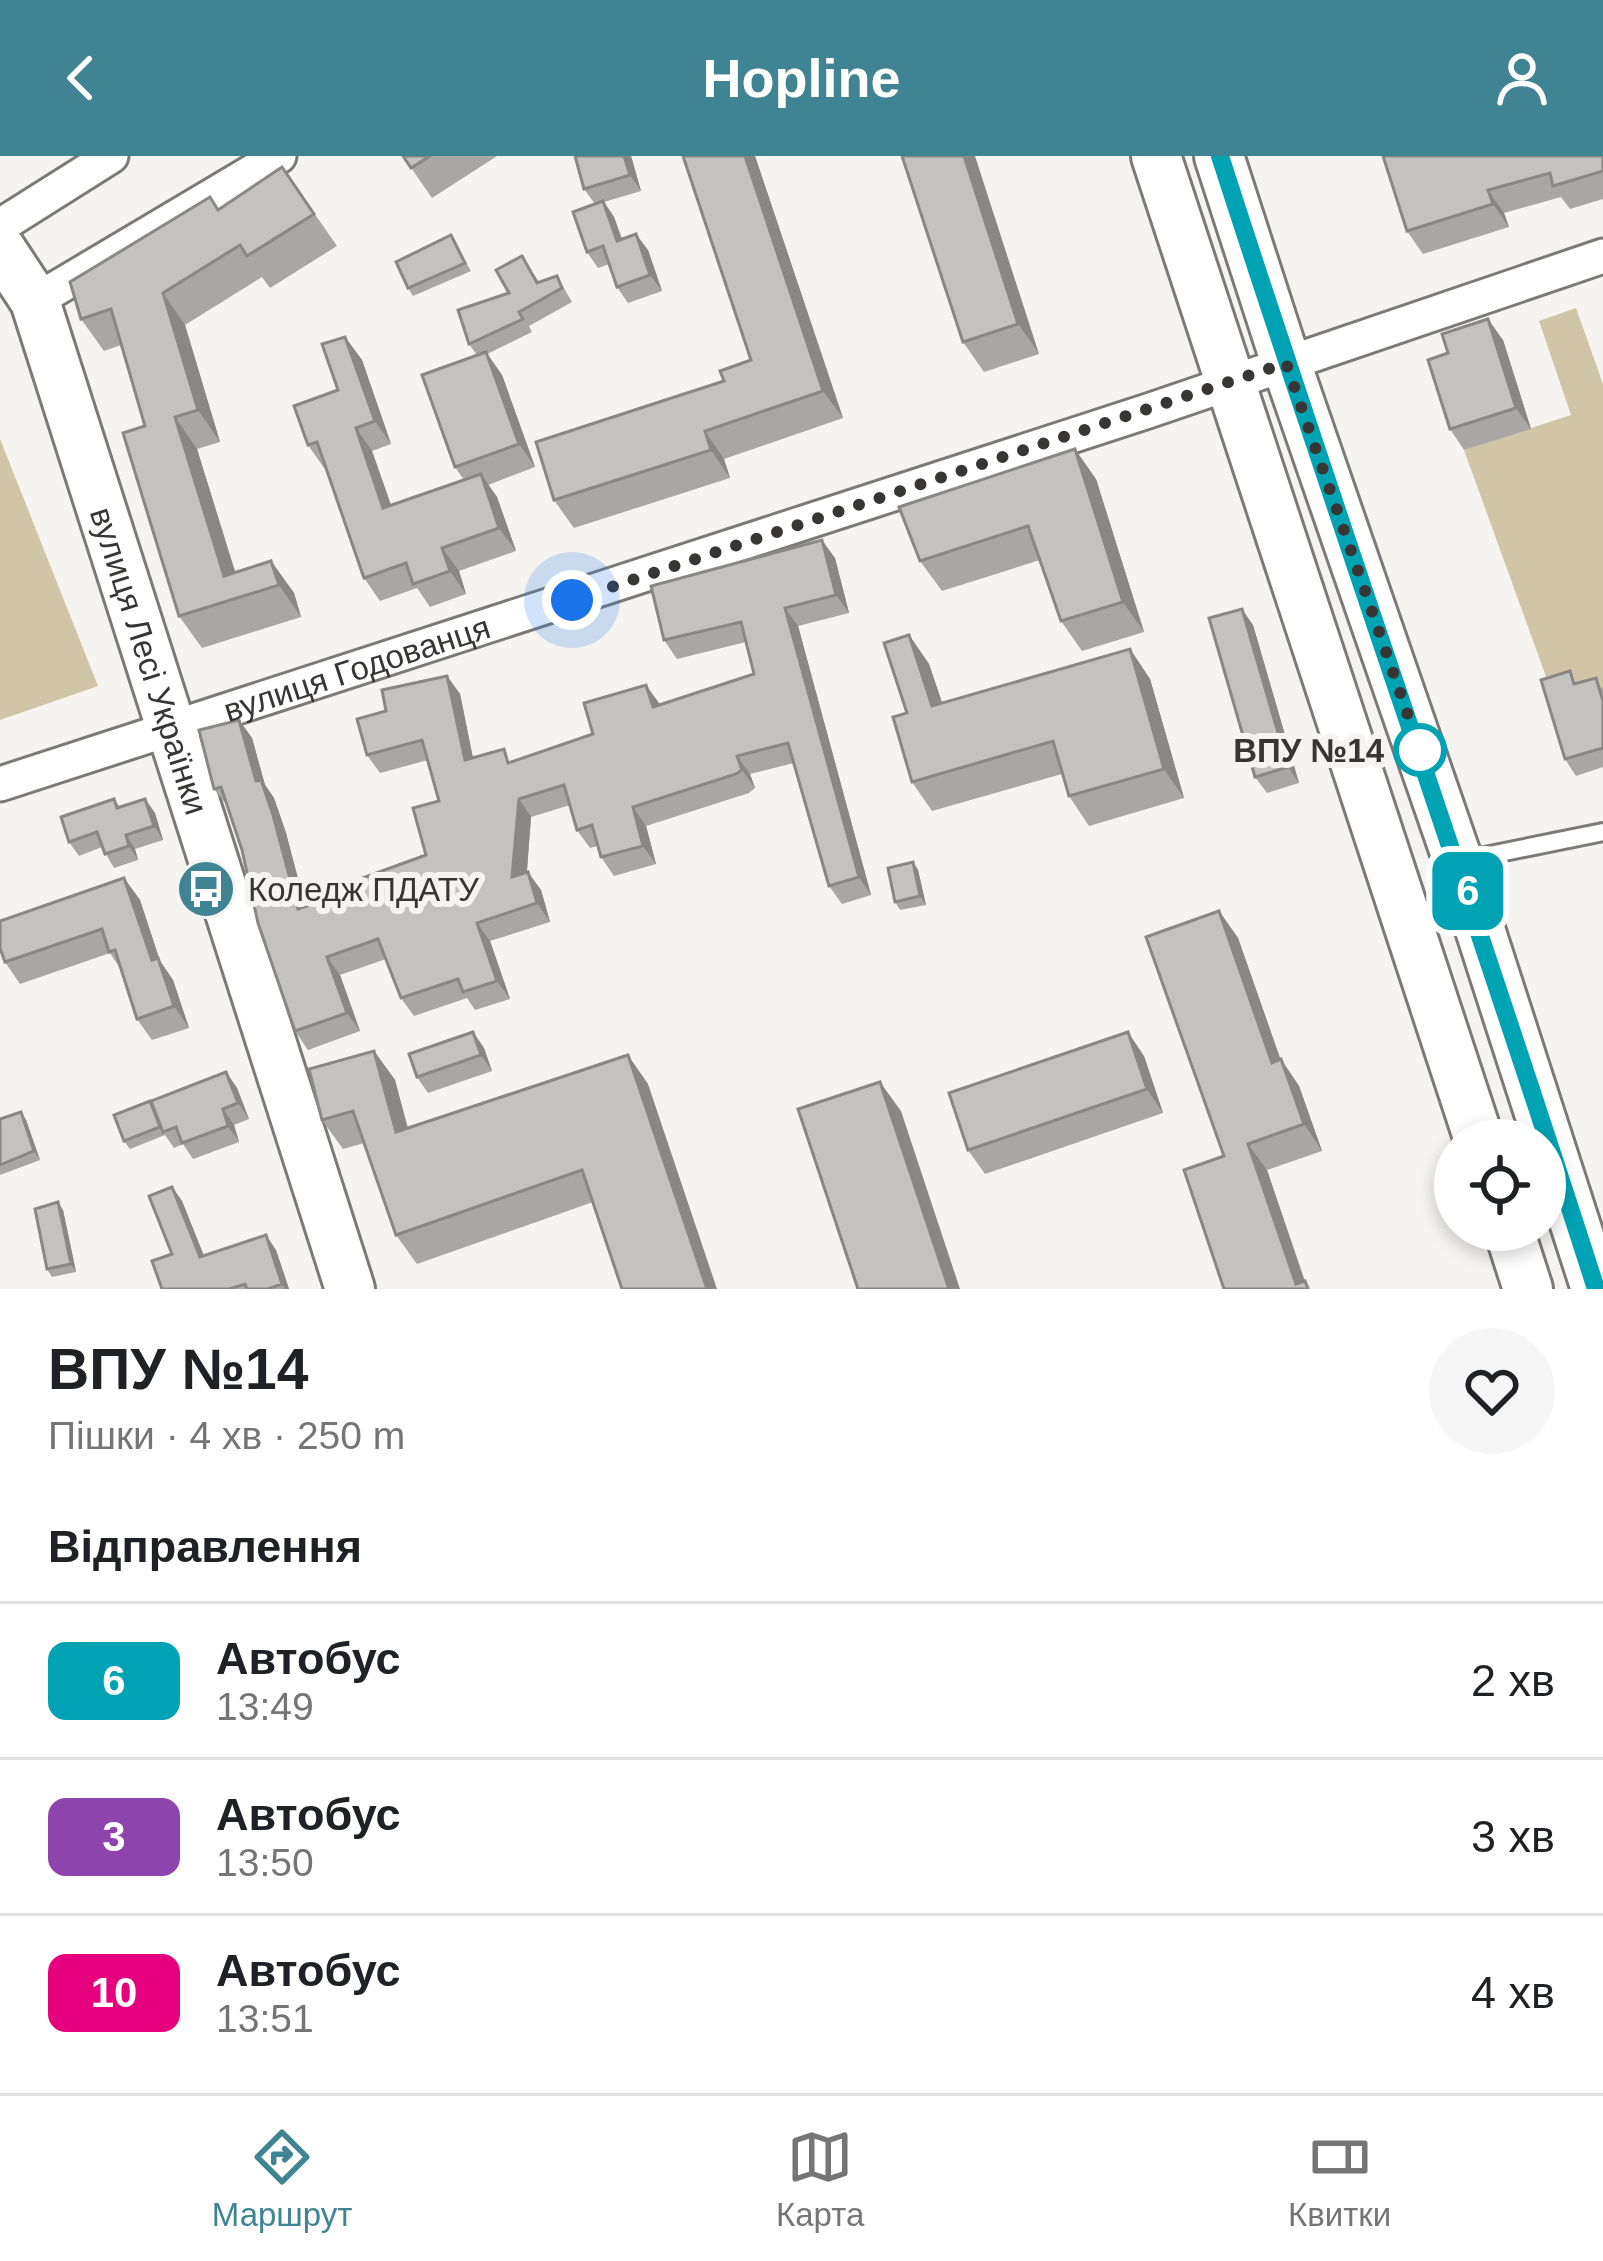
<!DOCTYPE html>
<html lang="uk">
<head>
<meta charset="utf-8">
<style>
  body { margin:0; font-family:Helvetica,sans-serif; background:#f6f6f6; color:#202124; height:100vh; display:flex; flex-direction:column; font-size:45px; white-space:nowrap }
  * { box-sizing:border-box; margin:0 }
  p { font-size:39px; color:#757577 }
  .icon { flex:none; width:66px; height:66px; fill:none; stroke:currentColor; stroke-width:2; stroke-linecap:round; stroke-linejoin:round }
  .map { position:relative; height:1133px; overflow:hidden }
  .panel { display:flex; flex-direction:column; background:#fff; flex:1 }
  .panel>* { flex:none }
  .badge { padding:0 24px; border-radius:18px; font-size:42px; line-height:78px }
  .tools { position:absolute; left:1434px; top:963px; display:grid; gap:24px }
  .tools a { display:grid; place-items:center; width:132px; height:132px; border-radius:50%; background:#fff; box-shadow:0 6px 18px #0003; font-size:60px }
  .you { position:absolute; width:60px; height:60px; margin:-30px; border:9px solid #fff; border-radius:50%; background:#1a73e8; box-shadow:0 0 0 18px #1a73e833 }
  .map>.badge { position:absolute; translate:-50% -50%; box-shadow:0 0 0 6px #fff }
  h2 { padding:0 48px; font-size:45px; line-height:108px }
  .round { display:grid; place-items:center; flex:none; width:126px; height:126px; border-radius:63px; background:#f6f6f6 }
  .head { display:flex; align-items:center; justify-content:space-between; height:204px; padding:0 48px }
  h1 { font-size:57px; font-weight:800; line-height:90px }
  ul { padding:0; list-style:none }
  li { display:flex; align-items:center; gap:36px; height:156px; padding:0 48px; border-top:3px solid #e0e0e0 }
  li div { flex:1 }
  li b { display:block; font-size:45px }
  li em { font-style:normal }
  li .badge { min-width:132px; font-weight:700; text-align:center }
  header { display:flex; justify-content:space-between; align-items:center; height:156px; padding:0 48px; background:#408493; color:#fff; font-size:54px; font-weight:800 }
  .dock { display:flex; justify-content:space-around; align-items:center; height:168px; border-top:3px solid #e0e0e0; background:#fff; font-size:33px; color:#757577 }
  .dock a { display:grid; justify-items:center; gap:6px }
  .dock .on { color:#408493 }
  .map>svg:first-child { display:block }
</style>
</head>
<body>
<header><svg class="icon" aria-label="back" viewBox="0 0 24 24"><path d="M15 5l-7 7 7 7"/></svg>Hopline<svg class="icon" aria-label="person" viewBox="0 0 24 24"><circle cx="12" cy="8" r="4"/><path d="M4 21q1-7 8-7t8 7"/></svg></header>
<div class="map">
<svg width="1603" height="1133" viewBox="0 0 1603 1133">
  <rect width="100%" height="100%" fill="#f5f4f0"/>
  <!-- green -->
  <g fill="#d1c5a8">
    <polygon points="1576,152 1603,228 1603,539 1553,540 1464,294 1571,259 1539,165"/>
    <polygon points="0,283 98,530 0,564"/>
  </g>
  <g fill="none" stroke-linecap="round" stroke-linejoin="round">
    <!-- lane casing -->
    <g stroke="#7b7a77" stroke-width="22">
      <polyline id="lane" points="1465,704 1603,676"/>
    </g>
    <!-- street casing -->
    <g stroke="#7b7a77" stroke-width="39">
      <g id="street">
        <polyline points="0,70 111,0"/>
        <polyline points="35,145 279,0"/>
        <path id="s1" d="M0 628 1148 255 1603 100"/>
      </g>
    </g>
    <!-- secondary casing -->
    <g stroke="#7b7a77" stroke-width="54">
      <g id="secondary">
        <polyline points="1156,0 1479,984"/>
        <polyline points="1219,0 1286,207 1458,705 1596,1133"/>
        <path id="s2" d="M0 92 35 145 350 1133"/>
        <polyline points="1509,1074 1528,1133"/>
      </g>
    </g>
    <!-- lane -->
    <use href="#lane" stroke="#fff" stroke-width="16"/>
    <!-- street -->
    <use href="#street" stroke="#fff" stroke-width="33"/>
    <!-- secondary -->
    <use href="#secondary" stroke="#fff" stroke-width="48"/>
  </g>
  <!-- wall -->
  <g fill="#a9a7a4">
    <polygon points="403,0 497,0 432,42"/>
    <polygon points="631,0 641,35 604,46 614,61 622,83 648,94 662,135 628,147 617,131 609,108 598,112 587,96 595,48 584,33"/>
    <polygon points="683,0 755,0 843,262 724,303 730,322 574,372 554,344 751,204"/>
    <polygon points="902,0 1039,198 984,216 963,186"/>
    <polygon points="1383,0 1603,0 1603,43 1570,53 1561,41 1504,57 1509,71 1423,98 1407,75"/>
    <polygon points="282,11 337,90 270,132 262,121 185,169 220,286 197,293 235,417 271,405 294,437 301,461 202,492 179,460 145,270 121,189 104,195 81,163 219,53"/>
    <polygon points="451,79 471,115 413,140 408,132"/>
    <polygon points="522,100 539,126 557,120 572,146 529,170 532,176 487,198 502,219 535,311 488,329 497,341 516,395 459,415 466,438 430,451 417,432 380,445 364,422 326,312 324,312 308,289 338,234 345,181 362,204 391,288 372,295 391,349 464,324 455,311 477,199 469,188 509,137"/>
    <polygon points="1503,184 1531,273 1464,294 1450,273 1448,197"/>
    <polygon points="1096,323 1144,476 1082,495 1061,465 1040,404 942,435 920,405"/>
    <polygon points="835,402 849,457 798,470 871,739 842,748 829,730 794,607 750,618 755,632 749,637 646,670 656,708 614,720 601,701 598,690 590,692 577,674 570,649 531,661 527,716 541,734 550,766 490,785 510,843 475,854 467,842 414,860 401,842 386,803 340,819 360,875 308,894 295,875 228,651 214,633 239,564 252,582 265,629 274,642 286,677 305,751 348,736 426,699 439,645 428,604 380,617 367,599 386,555 447,520 460,538 473,602 513,606 593,578 659,549 754,518 746,486 677,503 664,484"/>
    <polygon points="1253,469 1299,627 1267,637 1255,621"/>
    <polygon points="909,479 929,508 942,547 1130,493 1150,523 1184,642 1089,670 1069,640 1062,618 932,655 912,626 907,557"/>
    <polygon points="1579,527 1603,532 1603,611 1576,620 1565,603"/>
    <polygon points="114,643 120,651 145,643 155,657 163,684 135,693 138,704 114,712 102,691 79,700 69,686"/>
    <polygon points="913,706 918,714 926,749 900,754 895,746"/>
    <polygon points="124,722 140,744 160,805 173,824 189,872 152,884 137,863 120,812 110,797 20,828 5,806"/>
    <polygon points="1219,755 1238,782 1280,903 1299,930 1322,995 1267,1014 1305,1125 1311,1133 1184,1014 1224,1000"/>
    <polygon points="473,876 484,892 492,915 428,937 417,921"/>
    <polygon points="374,895 395,924 408,972 648,928 593,1046 417,1108 396,1079 364,987 343,993 322,964"/>
    <polygon points="1144,900 1163,957 985,1018 968,994"/>
    <polygon points="226,916 237,932 249,963 234,969 239,986 193,1003 183,988 174,992 165,979 130,993 124,985"/>
    <polygon points="21,956 26,964 40,1004 0,1019 0,963"/>
    <polygon points="172,1031 182,1045 204,1100 276,1094 289,1133 162,1133 172,1098"/>
    <polygon points="63,1054 76,1116 52,1121 47,1113"/>
  </g>
  <!-- shaded-wall -->
  <g fill="#898886">
    <polygon points="624,0 631,0 641,35 630,19"/>
    <polygon points="745,0 755,0 843,262 823,235"/>
    <polygon points="964,0 975,0 1039,198 1018,168"/>
    <polygon points="1488,34 1504,57 1509,71 1493,48"/>
    <polygon points="603,45 614,61 628,101 617,85"/>
    <polygon points="636,78 648,94 662,135 650,119"/>
    <polygon points="163,137 185,169 220,286 198,254"/>
    <polygon points="1488,163 1503,184 1531,273 1516,252"/>
    <polygon points="345,181 362,204 391,288 375,265"/>
    <polygon points="486,196 502,219 535,311 519,288"/>
    <polygon points="175,261 197,293 243,441 224,420"/>
    <polygon points="356,272 372,295 400,375 383,352"/>
    <polygon points="705,275 724,303 730,322 711,294"/>
    <polygon points="1075,293 1096,323 1144,476 1123,446"/>
    <polygon points="481,318 497,341 516,395 499,372"/>
    <polygon points="822,384 835,402 849,457 836,439"/>
    <polygon points="442,392 459,415 466,438 450,415"/>
    <polygon points="271,405 294,437 301,461 279,429"/>
    <polygon points="785,452 798,470 871,739 859,721"/>
    <polygon points="1242,453 1253,469 1299,627 1288,611"/>
    <polygon points="909,479 929,508 953,579 932,550"/>
    <polygon points="1130,493 1150,523 1184,642 1164,613"/>
    <polygon points="447,520 460,538 477,622 465,604"/>
    <polygon points="646,529 659,547 665,569 653,551"/>
    <polygon points="239,564 252,582 265,629 274,642 286,677 311,771 298,753 256,625"/>
    <polygon points="737,600 750,618 755,632 742,614"/>
    <polygon points="145,643 155,657 163,684 154,670"/>
    <polygon points="519,643 531,661 525,739 512,721"/>
    <polygon points="633,651 646,670 656,708 643,690"/>
    <polygon points="126,679 135,693 138,704 129,690"/>
    <polygon points="913,706 918,714 926,749 920,740"/>
    <polygon points="528,716 541,734 550,766 537,747"/>
    <polygon points="124,722 140,744 160,805 173,824 189,872 174,850 152,804"/>
    <polygon points="1219,755 1238,782 1291,933 1272,907"/>
    <polygon points="477,767 490,785 510,843 497,825"/>
    <polygon points="327,801 340,819 360,875 347,857"/>
    <polygon points="473,876 484,892 492,915 481,899"/>
    <polygon points="1128,876 1144,900 1163,957 1147,933"/>
    <polygon points="374,895 395,924 416,1005 396,976"/>
    <polygon points="628,899 648,928 717,1133 707,1133"/>
    <polygon points="1281,903 1299,930 1322,995 1304,968"/>
    <polygon points="226,916 237,932 249,963 238,947"/>
    <polygon points="880,926 901,955 960,1133 949,1133"/>
    <polygon points="223,953 234,969 239,986 228,970"/>
    <polygon points="21,956 26,964 40,1004 34,995"/>
    <polygon points="1248,988 1267,1014 1307,1133 1296,1128"/>
    <polygon points="172,1031 182,1045 210,1115 200,1101"/>
    <polygon points="58,1046 63,1054 76,1116 71,1108"/>
    <polygon points="266,1079 276,1094 289,1133 285,1133 282,1128"/>
  </g>
  <!-- building -->
  <g fill="#c4c2bf" stroke="#898886" stroke-width="3">
    <polygon points="403,0 430,0 411,12"/>
    <polygon points="575,0 624,0 630,19 584,33"/>
    <polygon points="683,0 745,0 823,235 705,275 711,294 554,344 536,286 724,225 720,215 751,204"/>
    <polygon points="902,0 964,0 1018,168 963,186"/>
    <polygon points="1383,0 1603,0 1603,15 1553,30 1550,17 1488,34 1493,48 1407,75"/>
    <polygon points="282,11 314,58 247,100 240,89 163,137 198,254 175,261 224,420 271,405 279,429 179,460 123,277 145,270 111,153 81,163 70,126 210,41 218,54"/>
    <polygon points="603,45 617,85 636,78 650,119 617,131 603,90 587,96 573,56"/>
    <polygon points="451,79 465,107 408,132 396,106"/>
    <polygon points="522,100 537,127 557,120 562,132 519,156 523,163 469,188 458,154 509,137 496,114"/>
    <polygon points="1488,163 1516,252 1450,273 1428,204 1448,197 1442,178"/>
    <polygon points="345,181 375,265 356,272 383,352 481,318 499,372 442,392 450,415 413,428 406,407 364,422 317,286 308,289 294,250 338,234 322,188"/>
    <polygon points="486,196 519,288 455,311 422,219"/>
    <polygon points="1075,293 1123,446 1061,465 1028,370 920,405 899,351"/>
    <polygon points="822,384 836,439 785,452 859,721 829,730 788,587 737,600 742,614 736,618 633,651 643,690 601,701 592,669 577,674 564,629 519,643 512,721 528,716 537,747 477,767 497,825 463,836 458,823 401,842 378,783 327,801 347,857 295,875 258,767 242,694 221,631 214,633 199,574 239,564 256,625 261,624 273,659 298,753 348,736 346,728 426,699 413,652 439,645 422,584 367,599 357,563 386,555 382,534 447,520 465,604 504,593 508,607 593,578 584,547 646,529 653,551 754,518 741,466 664,484 651,430"/>
    <polygon points="1242,453 1288,611 1255,621 1209,462"/>
    <polygon points="909,479 932,550 1130,493 1164,613 1069,640 1053,585 912,626 893,561 907,557 884,487"/>
    <polygon points="1570,515 1574,528 1596,522 1603,545 1603,592 1565,603 1541,524"/>
    <polygon points="114,643 117,652 145,643 154,670 126,679 129,690 105,698 97,676 69,686 61,661"/>
    <polygon points="913,706 920,740 895,746 888,712"/>
    <polygon points="124,722 152,804 158,802 174,850 137,863 115,794 109,796 102,773 5,806 0,792 0,765"/>
    <polygon points="1219,755 1272,907 1281,903 1304,968 1248,988 1296,1128 1305,1125 1308,1133 1224,1133 1184,1014 1224,1000 1146,781"/>
    <polygon points="473,876 481,899 417,921 409,898"/>
    <polygon points="1128,876 1147,933 968,994 949,937"/>
    <polygon points="374,895 396,976 628,899 707,1133 622,1133 582,1014 396,1079 353,955 322,964 309,913"/>
    <polygon points="226,916 238,947 223,953 228,970 182,987 176,971 163,976 151,945"/>
    <polygon points="880,926 949,1133 858,1133 798,953"/>
    <polygon points="150,945 160,971 124,985 114,959"/>
    <polygon points="21,956 34,995 0,1009 0,963"/>
    <polygon points="172,1031 200,1101 266,1079 282,1128 268,1133 247,1133 245,1128 229,1133 162,1133 152,1105 172,1098 149,1040"/>
    <polygon points="58,1046 71,1108 47,1113 35,1053"/>
  </g>
  <g fill="none" stroke-linecap="round" stroke-linejoin="round">
    <!-- line casing -->
    <g stroke="#fff" stroke-width="27">
      <path id="line" d="M1220 0C1342 379 1475 754 1596 1133"/>
    </g>
    <!-- line -->
    <use href="#line" stroke="#00a3b4" stroke-width="18"/>
    <!-- walk -->
    <polyline stroke="#373635" stroke-width="12" stroke-dasharray="0 21.6" points="572,444 1286,207 1420,594"/>
  </g>
  <!-- icons -->
  <defs>
    <g id="bus-disc" transform="scale(3)"><circle r="9.5" fill="#408493" stroke="#f5f4f0"/><path d="M-5-6H5V4H4V6H2V4H-2V6H-4V4H-5ZM-3.5-4V0h7V-4ZM-3.5 1.2v1.5H-2V1.2ZM2 1.2v1.5H3.5V1.2Z" fill="#fff"/></g>
  </defs>
  <g fill-rule="evenodd">
    <use href="#bus-disc" x="206" y="733"/>
  </g>
  <!-- markers -->
  <circle fill="#fff" stroke="#00a3b4" stroke-width="6" cx="1420" cy="594" r="24"/>
  <g text-anchor="middle" dominant-baseline="central" stroke-width="12" stroke-linejoin="round" paint-order="stroke">
    <!-- street labels -->
    <g font-size="33" fill="#373635" stroke="#f5f4f0">
      <text stroke="none"><textPath href="#s2" startOffset="441">вулиця Лесі Українки</textPath></text>
      <text stroke="none"><textPath href="#s1" startOffset="375">вулиця Годованця</textPath></text>
    </g>
    <!-- stop labels -->
    <g font-size="33" font-weight="bold" fill="#373635" stroke="#f5f4f0" text-anchor="end">
      <text x="1384" y="594">ВПУ №14</text>
    </g>
    <!-- poi labels -->
    <g font-size="33" fill="#373635" stroke="#f5f4f0" text-anchor="start">
      <text x="248" y="733">Коледж ПДАТУ</text>
    </g>
  </g>
</svg>
<div class="tools">
<a><svg class="icon" aria-label="locate" viewBox="0 0 24 24"><circle cx="12" cy="12" r="6"/><path d="M12 2v4M12 18v4M2 12h4M18 12h4"/></svg></a>
</div>
<div class="you" style="left:572px;top:444px"></div>
<b class="badge" style="left:1468px;top:735px;background:#00a3b4;color:#fff">6</b>
</div>
<section class="panel">
<div class="head"><div><h1>ВПУ №14</h1><p>Пішки · 4 хв · 250 m</p></div><a class="round"><svg class="icon" aria-label="heart" viewBox="0 0 24 24"><path d="M12 20l-8-8c-3-5 5-10 8-4 3-6 11-1 8 4z"/></svg></a></div>
<h2>Відправлення</h2>
<ul>
<li><span class="badge" style="background:#00a3b4;color:#fff">6</span><div><b>Автобус</b><p>13:49</p></div><em>2 хв</em></li>
<li><span class="badge" style="background:#8e44ad;color:#fff">3</span><div><b>Автобус</b><p>13:50</p></div><em>3 хв</em></li>
<li><span class="badge" style="background:#e6007e;color:#fff">10</span><div><b>Автобус</b><p>13:51</p></div><em>4 хв</em></li>
</ul>
</section>
<nav class="dock">
<a class="on"><svg class="icon" aria-label="directions" viewBox="0 0 24 24"><path d="M12 3l9 9-9 9-9-9zM9 14v-3h6M13 9l2 2-2 2"/></svg>Маршрут</a>
<a><svg class="icon" aria-label="map" viewBox="0 0 24 24"><path d="M3 6l6-2 6 2 6-2v14l-6 2-6-2-6 2zM9 4v14M15 6v14"/></svg>Карта</a>
<a><svg class="icon" aria-label="tickets" viewBox="0 0 24 24"><path d="M3 7h18v10H3zM15 7v10"/></svg>Квитки</a>
</nav>
</body>
</html>
